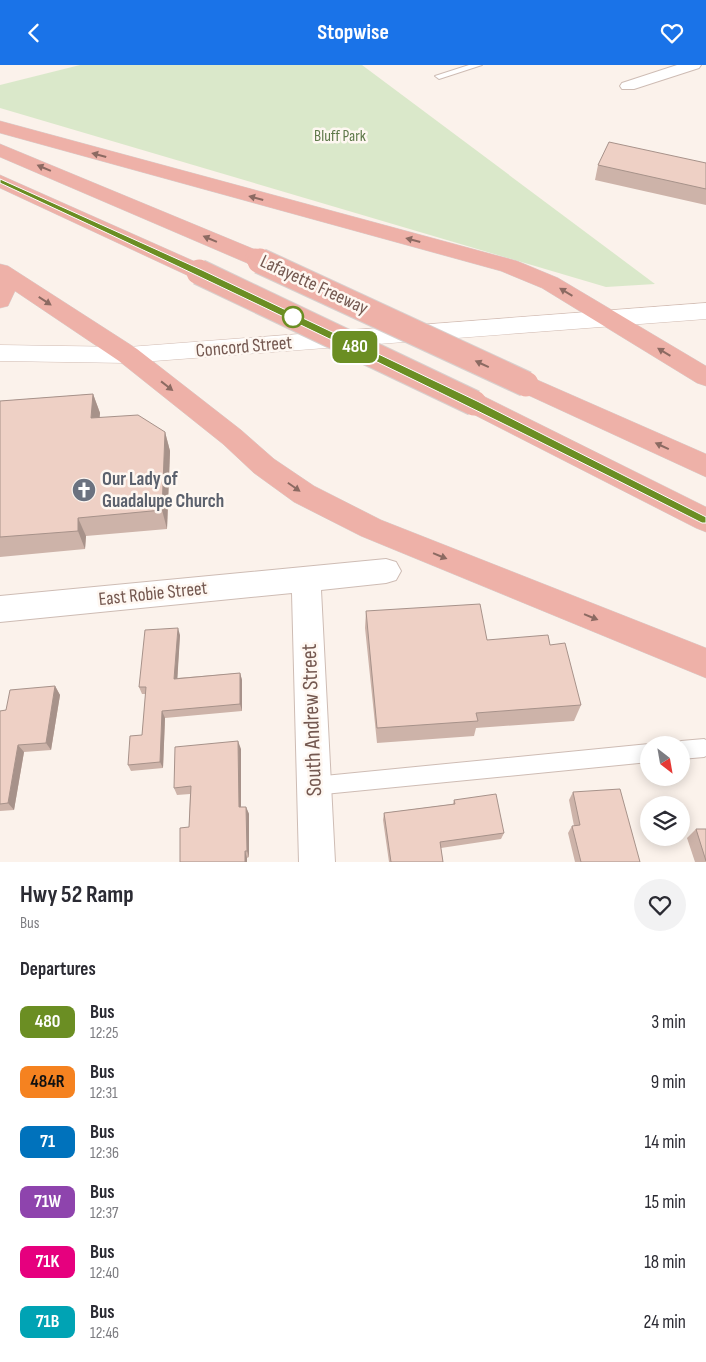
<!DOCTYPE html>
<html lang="en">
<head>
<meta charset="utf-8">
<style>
  body { margin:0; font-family:"Sofia Sans Condensed",sans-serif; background:#f2f2f3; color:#2b2b33; height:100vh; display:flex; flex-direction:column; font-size:19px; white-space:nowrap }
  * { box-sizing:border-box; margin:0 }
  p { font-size:16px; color:#7c7c81 }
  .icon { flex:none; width:28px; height:28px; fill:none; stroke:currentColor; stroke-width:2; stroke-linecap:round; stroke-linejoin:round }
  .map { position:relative; height:797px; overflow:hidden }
  .side { display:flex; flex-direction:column; background:#fff; flex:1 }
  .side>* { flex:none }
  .badge { padding:0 10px; border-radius:8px; font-size:18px; line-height:32px }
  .needle { width:32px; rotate:149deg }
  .tools { position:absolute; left:640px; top:671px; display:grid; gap:10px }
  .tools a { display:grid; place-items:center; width:50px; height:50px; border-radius:50%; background:#fff; box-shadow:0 2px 12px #0003; font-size:25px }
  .map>.badge { position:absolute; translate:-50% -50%; box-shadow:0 0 0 2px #fff }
  h2 { padding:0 20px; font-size:19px; line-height:45px }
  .round { display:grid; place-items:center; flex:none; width:52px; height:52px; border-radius:26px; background:#f2f2f3 }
  .head { display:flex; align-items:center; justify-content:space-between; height:85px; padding:0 20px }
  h1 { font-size:24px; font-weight:700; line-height:38px }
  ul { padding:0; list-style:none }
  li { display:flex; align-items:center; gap:15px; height:60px; padding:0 20px }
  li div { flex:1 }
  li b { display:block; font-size:19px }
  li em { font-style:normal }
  li .badge { min-width:55px; font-weight:700; text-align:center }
  header { display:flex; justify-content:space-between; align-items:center; height:65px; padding:0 20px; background:#1a73e8; color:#fff; font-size:22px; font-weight:700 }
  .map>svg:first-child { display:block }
</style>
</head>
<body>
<header><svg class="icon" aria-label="back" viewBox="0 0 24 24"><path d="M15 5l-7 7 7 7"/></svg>Stopwise<svg class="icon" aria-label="heart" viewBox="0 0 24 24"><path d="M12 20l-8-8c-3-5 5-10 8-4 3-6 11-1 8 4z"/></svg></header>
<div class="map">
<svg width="706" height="797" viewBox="0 0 706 797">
  <rect width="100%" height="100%" fill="#fbf2eb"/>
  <!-- green -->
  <polygon fill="#dae8ca" points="80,0 362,0 655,219 606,222 0,43 0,20"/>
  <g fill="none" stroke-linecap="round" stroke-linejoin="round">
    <!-- lane casing -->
    <g stroke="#cebcb4" stroke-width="2">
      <g id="lane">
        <polygon points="469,0 482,0 439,14 435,11"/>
        <polygon points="704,674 706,675 706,691 704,692 681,694 681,680 674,680 681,676"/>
        <polygon points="649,679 651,680 649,680 649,697 314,730 308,727 305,721 308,715 314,712"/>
      </g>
    </g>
    <!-- street casing -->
    <g stroke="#cebcb4" stroke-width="2">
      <g id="street">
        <polygon points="677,0 701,0 699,3 634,24 622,24 620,21 622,18"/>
        <polygon points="386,494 396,497 401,506 396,515 386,518 321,525 335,797 299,797 292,528 0,557 0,531"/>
      </g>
    </g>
    <!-- secondary casing -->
    <g stroke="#d1bbb2" stroke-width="1">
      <polygon id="secondary" points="706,238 706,254 128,298 0,296 0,280 128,282"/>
    </g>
    <!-- highway casing -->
    <g stroke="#d8d0ce" stroke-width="1">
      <g id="highway">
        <polygon points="0,56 517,196 558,213 706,301 706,321 697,318 542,223 501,206 0,68"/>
        <polygon points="0,79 263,188 266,193 263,198 255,200 247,198 0,92"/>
        <polygon points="0,110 207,202 210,207 207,212 199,214 191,212 0,123"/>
        <polygon points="0,199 8,201 137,284 241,365 274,394 314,421 381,455 706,583 706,613 361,471 294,437 254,408 223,379 119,296 15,226 8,241 0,243"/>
        <polygon points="526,310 706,389 706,412 517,325 513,319 517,313"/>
        <polygon points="474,329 483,331 706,442 706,467 696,463 465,345 461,338 465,331"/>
      </g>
    </g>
    <!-- lane -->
    <use href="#lane" fill="#fff" fill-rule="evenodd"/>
    <!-- street -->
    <use href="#street" fill="#fff" fill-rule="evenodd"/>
    <!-- secondary -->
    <use href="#secondary" fill="#fff" fill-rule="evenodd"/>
    <!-- highway -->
    <use href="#highway" fill="#eeb1a8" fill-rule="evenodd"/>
    <!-- highway-bridge-far1 casing -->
    <g stroke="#d8d0ce" stroke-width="21" stroke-linecap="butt">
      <polyline id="highway-bridge-far1" points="255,193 263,197"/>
    </g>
    <!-- highway-bridge casing -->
    <g stroke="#d8d0ce" stroke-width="27" stroke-linecap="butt">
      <g id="highway-bridge">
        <polyline points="260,196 526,319"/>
        <polyline points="199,207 474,338"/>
      </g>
    </g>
    <!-- highway-bridge-far1 -->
    <use href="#highway-bridge-far1" stroke="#eeb1a8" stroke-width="19"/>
    <!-- highway-bridge -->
    <use href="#highway-bridge" stroke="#eeb1a8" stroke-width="25"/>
  </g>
  <!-- wall -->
  <g fill="#cdb3a9">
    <polygon points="706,98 706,140 595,115 598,100"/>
    <polygon points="93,329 100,348 99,353 165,367 170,386 167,464 86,471 85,484 0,492 0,336"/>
    <polygon points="366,546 487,575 550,580 581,640 574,656 476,663 474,671 377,678 365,563"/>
    <polygon points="180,570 177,613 240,608 242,615 242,646 165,653 163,703 131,706 128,700 142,670 146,629 142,629 139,622"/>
    <polygon points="55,621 60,630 51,685 24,687 14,745 0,746 0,646 6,645"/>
    <polygon points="241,684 241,742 246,742 249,749 249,792 247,793 247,797 180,797 189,762 190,729 177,730 174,723"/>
    <polygon points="573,727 640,797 575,797 568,768 572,761 574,761 569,735"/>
    <polygon points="454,735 504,768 501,774 441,783 443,797 389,797 383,755 384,748 453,739"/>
    <polygon points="696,764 706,764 706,797 695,797 687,773"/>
  </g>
  <!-- shaded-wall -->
  <g fill="#a7928a">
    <polygon points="93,329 100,348 98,373 91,353"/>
    <polygon points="165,367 170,386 167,464 162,445"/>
    <polygon points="78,453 86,471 85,484 78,466"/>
    <polygon points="178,563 180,570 177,620 174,614"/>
    <polygon points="240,608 242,615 242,646 240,639"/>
    <polygon points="55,621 60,630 51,685 46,678"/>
    <polygon points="162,646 165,653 163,703 160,697"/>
    <polygon points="238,676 241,684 241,749 239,742"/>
    <polygon points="18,680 24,687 14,745 8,738"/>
    <polygon points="246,742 249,749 249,792 247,786"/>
    <polygon points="245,786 247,793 247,797 245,797"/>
  </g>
  <!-- building -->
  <g fill="#eed0c5" stroke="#a7928a">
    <polygon points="609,77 706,98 706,124 598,100"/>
    <polygon points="93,329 91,353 138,350 165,367 162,445 78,453 78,466 0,472 0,336"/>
    <polygon points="480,539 487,575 548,570 550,580 565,578 581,640 476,648 478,656 377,663 366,546"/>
    <polygon points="178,563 174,614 240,608 240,639 162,646 160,697 128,700 130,671 142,670 146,622 139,622 145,565"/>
    <polygon points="55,621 46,678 18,680 8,738 0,739 0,646 6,645 10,625"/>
    <polygon points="238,676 239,742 246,742 247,786 245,786 245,797 180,797 180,763 189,762 191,721 174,723 175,682"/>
    <polygon points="620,724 640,797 581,797 572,761 580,760 573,727"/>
    <polygon points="496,729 504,768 440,777 443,797 391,797 384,748 455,739 454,735"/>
    <polygon points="696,764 706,764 706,796"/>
  </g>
  <!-- one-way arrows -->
  <defs><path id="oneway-solid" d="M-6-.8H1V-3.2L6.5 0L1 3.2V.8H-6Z" transform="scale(1.25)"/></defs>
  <g fill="#8c6a62">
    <use href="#oneway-solid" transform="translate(99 90) rotate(-165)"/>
    <use href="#oneway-solid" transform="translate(44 103) rotate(-157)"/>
    <use href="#oneway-solid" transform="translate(256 133) rotate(-165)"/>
    <use href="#oneway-solid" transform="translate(210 174) rotate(-157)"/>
    <use href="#oneway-solid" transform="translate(413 175) rotate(-165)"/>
    <use href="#oneway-solid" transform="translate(566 227) rotate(-149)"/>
    <use href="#oneway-solid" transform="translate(45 236) rotate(33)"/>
    <use href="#oneway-solid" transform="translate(664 287) rotate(-149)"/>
    <use href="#oneway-solid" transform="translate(482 299) rotate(-155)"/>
    <use href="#oneway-solid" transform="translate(167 321) rotate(38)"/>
    <use href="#oneway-solid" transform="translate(662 381) rotate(-155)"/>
    <use href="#oneway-solid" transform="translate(294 422) rotate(35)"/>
    <use href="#oneway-solid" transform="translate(440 491) rotate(22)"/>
    <use href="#oneway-solid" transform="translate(591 552) rotate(22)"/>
  </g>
  <!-- line -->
  <path fill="#6b8e23" stroke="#fff" d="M0 114 202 205 477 336 706 452V458H702C469 340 235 227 0 118Z"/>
  <!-- icons -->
  <defs>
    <g id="church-disc" transform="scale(1.25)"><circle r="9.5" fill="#6b7280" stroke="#fef7f1"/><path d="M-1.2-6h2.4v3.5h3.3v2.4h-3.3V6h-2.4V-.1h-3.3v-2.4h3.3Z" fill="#fff"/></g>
  </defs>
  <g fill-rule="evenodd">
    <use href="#church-disc" x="84" y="425"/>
  </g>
  <!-- markers -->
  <circle fill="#fff" stroke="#6b8e23" stroke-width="2.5" cx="293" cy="252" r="10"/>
  <g text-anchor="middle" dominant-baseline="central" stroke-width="5" stroke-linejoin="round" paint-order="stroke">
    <!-- far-park labels -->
    <g font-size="16" fill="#5e7849" stroke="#fef7f1">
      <text x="340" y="71">Bluff Park</text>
    </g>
    <!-- street labels -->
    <g font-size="19" fill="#745850" stroke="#fef7f1">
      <text transform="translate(314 220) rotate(25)">Lafayette Freeway</text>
      <text transform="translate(244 282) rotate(-5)">Concord Street</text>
      <text transform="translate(153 529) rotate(-6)">East Robie Street</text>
    </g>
    <!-- worship labels -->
    <g font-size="19" font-weight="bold" fill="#5b616d" stroke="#fef7f1" text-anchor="start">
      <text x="102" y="414">Our Lady of<tspan x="102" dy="22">Guadalupe Church</tspan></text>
    </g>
    <!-- near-street labels -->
    <g font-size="22" fill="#745850" stroke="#fef7f1">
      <text transform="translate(312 655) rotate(-92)">South Andrew Street</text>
    </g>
  </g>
</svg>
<div class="tools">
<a><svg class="needle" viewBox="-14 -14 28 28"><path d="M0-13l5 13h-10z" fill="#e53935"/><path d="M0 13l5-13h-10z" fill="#7c7c81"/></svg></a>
<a><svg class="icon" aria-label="layers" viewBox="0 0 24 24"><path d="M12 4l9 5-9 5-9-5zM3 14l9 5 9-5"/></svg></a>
</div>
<b class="badge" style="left:355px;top:282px;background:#6b8e23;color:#fff">480</b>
</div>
<section class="side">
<div class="head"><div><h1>Hwy 52 Ramp</h1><p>Bus</p></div><a class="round"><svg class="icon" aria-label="heart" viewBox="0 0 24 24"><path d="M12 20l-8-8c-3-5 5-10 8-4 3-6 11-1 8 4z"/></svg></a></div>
<h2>Departures</h2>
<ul>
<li><span class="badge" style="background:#6b8e23;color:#fff">480</span><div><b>Bus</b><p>12:25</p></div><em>3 min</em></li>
<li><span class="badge" style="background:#f58220;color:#111">484R</span><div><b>Bus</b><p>12:31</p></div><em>9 min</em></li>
<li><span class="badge" style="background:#0072bc;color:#fff">71</span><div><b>Bus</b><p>12:36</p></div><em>14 min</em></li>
<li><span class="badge" style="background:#8e44ad;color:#fff">71W</span><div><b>Bus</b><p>12:37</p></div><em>15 min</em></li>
<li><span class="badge" style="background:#e6007e;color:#fff">71K</span><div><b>Bus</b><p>12:40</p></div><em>18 min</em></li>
<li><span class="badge" style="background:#00a3b4;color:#fff">71B</span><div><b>Bus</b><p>12:46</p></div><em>24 min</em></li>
</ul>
</section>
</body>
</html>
